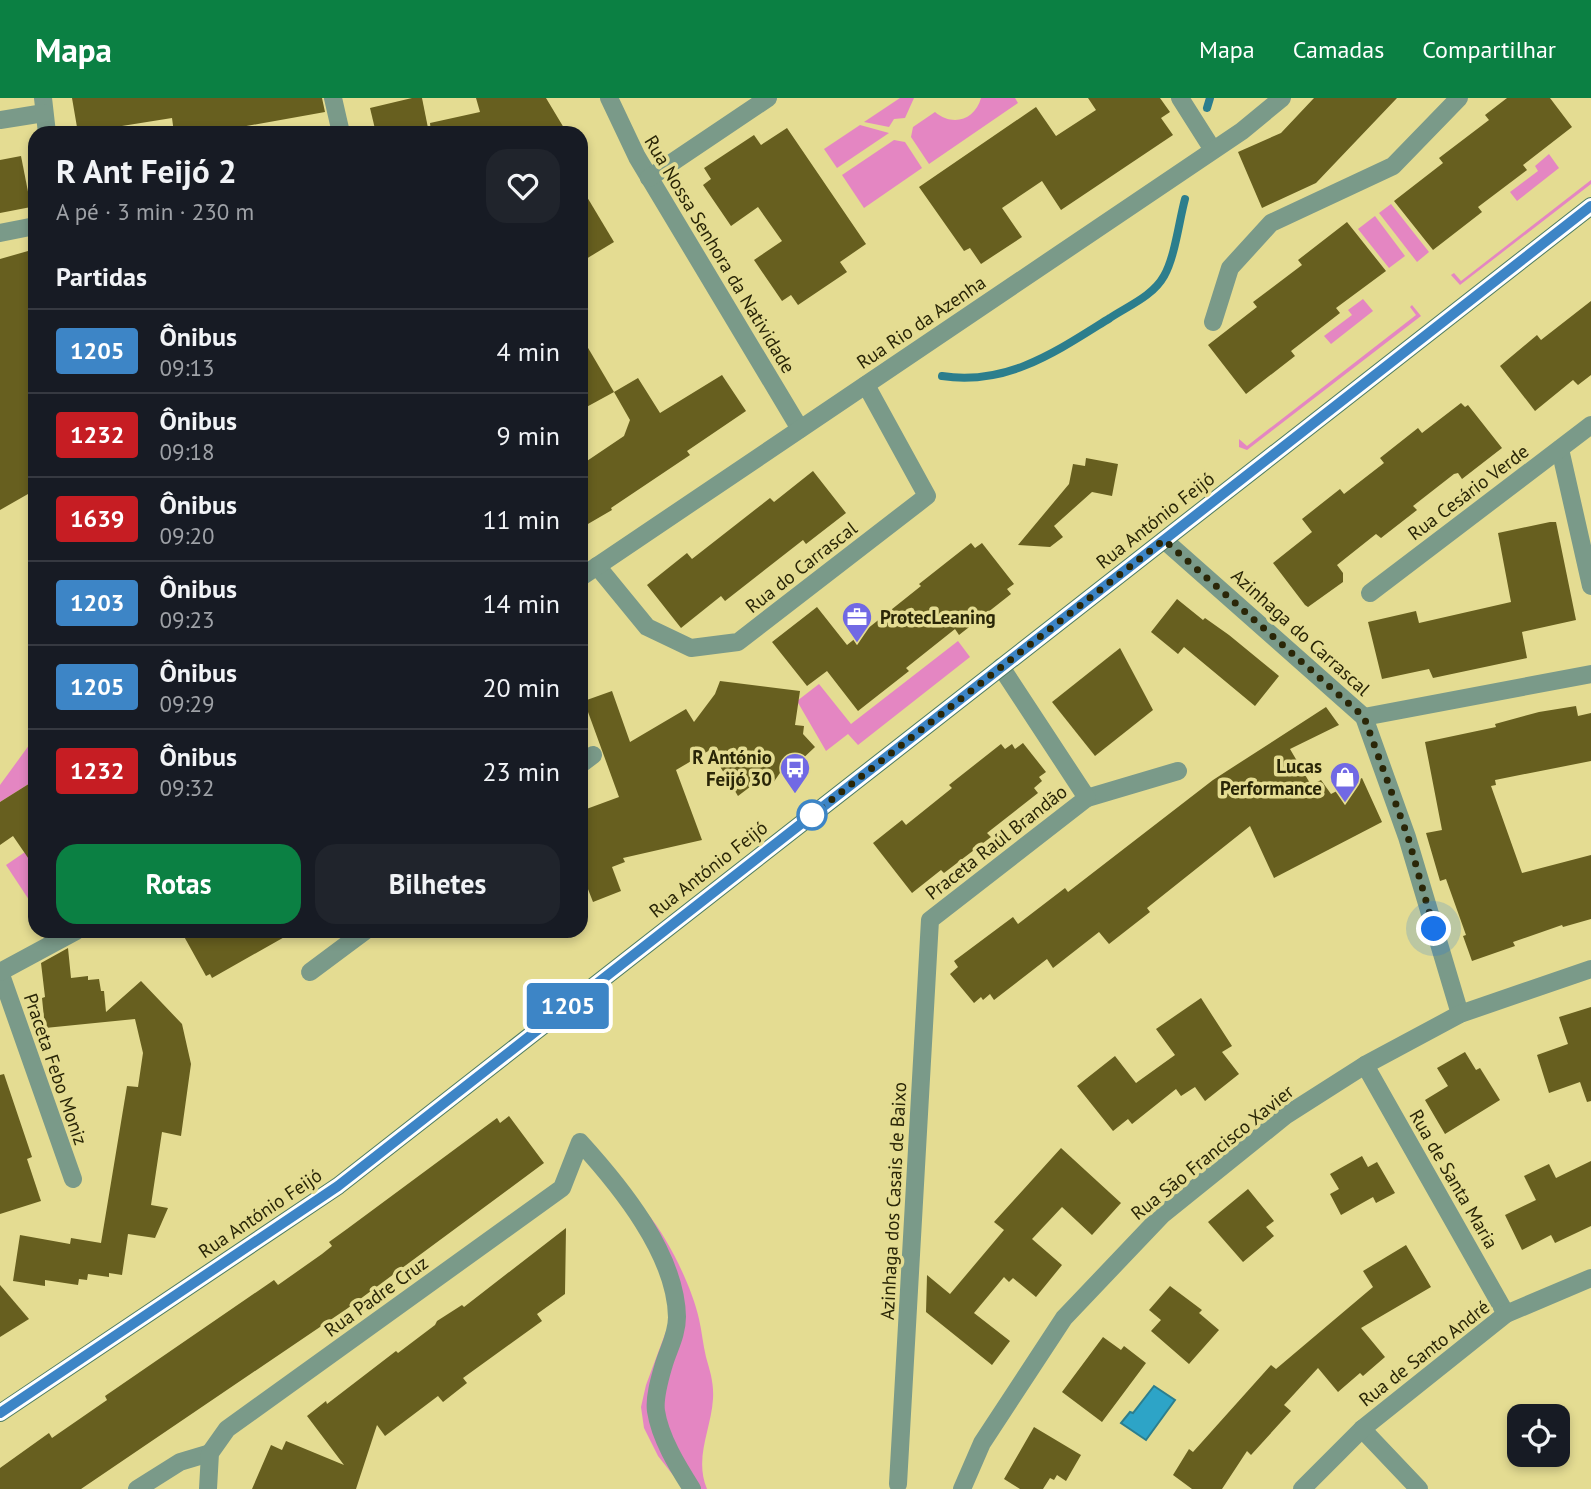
<!DOCTYPE html>
<html lang="pt">
<head>
<meta charset="utf-8">
<style>
  body { margin:0; font-family:"PT Sans",sans-serif; background:#20242c; color:#f1f3f6; height:100vh; display:flex; flex-direction:column; font-size:26px; white-space:nowrap }
  * { box-sizing:border-box; margin:0 }
  p { font-size:23px; color:#9ea1a6 }
  .icon { flex:none; width:38px; height:38px; fill:none; stroke:currentColor; stroke-width:2; stroke-linecap:round; stroke-linejoin:round }
  .map { position:relative; flex:1; overflow:hidden }
  .drawer { position:absolute; left:28px; top:28px; width:560px; height:812px; display:flex; flex-direction:column; background:#171b24; border-radius:21px; box-shadow:0 4px 10px #0003 }
  .drawer>* { flex:none }
  .badge { padding:0 14px; border-radius:5px; font-size:24px; line-height:46px }
  .tools { position:absolute; left:1507px; top:1306px; display:grid; gap:14px }
  .tools a { display:grid; place-items:center; width:63px; height:63px; border-radius:14px; background:#171b24; box-shadow:0 4px 10px #0003; font-size:35px }
  .you { position:absolute; width:35px; height:35px; margin:-18px; border:5px solid #fff; border-radius:50%; background:#1a73e8; box-shadow:0 0 0 10px #1a73e833 }
  .map>.badge { position:absolute; translate:-50% -50%; box-shadow:0 0 0 4px #fff }
  h2 { padding:0 28px; font-size:26px; line-height:63px }
  .round { display:grid; place-items:center; flex:none; width:74px; height:74px; border-radius:21px; background:#20242c }
  .summary { display:flex; align-items:center; justify-content:space-between; height:119px; padding:0 28px }
  h1 { font-size:33px; font-weight:700; line-height:52px }
  .button { display:flex; gap:14px; margin-top:auto; padding:14px 28px }
  .button a { flex:1; height:80px; border-radius:21px; background:#0b8043; color:#fff; font-size:28px; font-weight:700; line-height:80px; text-align:center }
  .button a+a { background:#20242c; color:#f1f3f6 }
  ul { padding:0; list-style:none }
  li { display:flex; align-items:center; gap:21px; height:84px; padding:0 28px; border-top:2px solid #363941 }
  li div { flex:1 }
  li b { display:block; font-size:26px }
  li em { font-style:normal }
  li .badge { min-width:77px; font-weight:700; text-align:center }
  header { display:flex; align-items:center; gap:42px; box-sizing:border-box; height:98px; padding:0 35px; background:#0b8043; color:#fff }
  header strong { font-size:33px }
  nav { display:flex; gap:38px; margin-inline-start:auto; font-size:24px }
  .map>svg:first-child { display:block }
</style>
</head>
<body>
<header>
<strong>Mapa</strong>
<nav><a>Mapa</a><a>Camadas</a><a>Compartilhar</a></nav>
</header>
<div class="map">
<svg width="1591" height="1391" viewBox="0 0 1591 1391">
  <rect width="100%" height="100%" fill="#e4dc92"/>
  <!-- green -->
  <g fill="#e486c2">
    <polygon points="900,0 914,0 905,20 894,21 889,29 864,24"/>
    <path d="M981 0H1015L1018 5 929 66 911 39 913 29 935 14C953 29 975 22 981 0Z"/>
    <polygon points="860,27 889,35 837,70 824,51"/>
    <polygon points="894,42 905,44 922,70 864,110 842,77"/>
    <polygon points="1549,56 1559,70 1517,103 1510,94 1538,73 1535,68"/>
    <polygon points="1591,82 1591,86 1460,187 1451,177 1454,175 1461,183"/>
    <polygon points="1391,106 1429,154 1417,164 1379,115"/>
    <polygon points="1375,118 1405,158 1389,170 1358,131"/>
    <polygon points="1363,201 1373,213 1331,246 1324,238 1352,217 1348,212"/>
    <polygon points="1412,207 1421,218 1247,352 1239,349 1239,341 1247,348 1416,217 1410,209"/>
    <polygon points="958,543 970,559 858,647 848,636 826,653 797,603 819,586 851,626"/>
    <polygon points="35,639 35,654 32,660 35,665 35,682 0,704 0,687"/>
    <polygon points="25,754 35,770 35,811 6,767"/>
    <path d="M647 1115C668 1140 692 1189 699 1221 702 1234 703 1247 706 1259 710 1273 714 1285 713 1301 711 1332 694 1360 707 1391H684L658 1358 644 1330 641 1309 646 1287 671 1220 668 1195Z"/>
  </g>
  <!-- water -->
  <polygon fill="#2da4c7" stroke="#2c7e8d" stroke-width="2" points="1154,1288 1175,1302 1146,1342 1121,1325 1130,1314 1133,1315"/>
  <g fill="none" stroke-linecap="round" stroke-linejoin="round">
    <!-- stream -->
    <g stroke="#2c7e8d" stroke-width="8">
      <polyline points="1207,10 1210,0"/>
      <path d="M942 278C1008 288 1057 253 1110 220 1128 208 1153 198 1164 178 1175 159 1179 123 1185 101"/>
    </g>
  </g>
  <!-- building -->
  <g fill="#675f1f">
    <polygon points="72,0 322,0 325,14 219,33 219,35 174,35 172,20 78,35"/>
    <polygon points="412,0 422,0 429,35 376,35 370,10"/>
    <polygon points="476,0 546,0 567,35 431,35 430,25 480,14"/>
    <polygon points="1088,0 1160,0 1170,14 1161,20 1173,37 1061,112 1042,83 1002,110 1022,139 981,166 970,150 964,153 919,89 1036,9 1056,38 1096,12"/>
    <polygon points="1314,0 1397,0 1316,85 1262,110 1238,54 1281,35"/>
    <polygon points="1507,0 1550,0 1572,29 1523,67 1527,72 1478,109 1482,114 1433,152 1394,103 1443,65 1439,60 1489,22 1485,17"/>
    <polygon points="787,30 866,146 840,164 847,174 798,207 791,197 782,203 754,162 782,143 758,109 731,128 703,87 711,81 704,70 754,37 761,47"/>
    <polygon points="21,58 31,109 0,115 0,62"/>
    <polygon points="581,89 614,144 581,164"/>
    <polygon points="1347,124 1386,173 1336,210 1340,215 1291,253 1295,258 1246,296 1208,247 1257,209 1253,204 1302,167 1298,162"/>
    <polygon points="35,151 35,392 0,412 0,161"/>
    <polygon points="1591,203 1591,277 1578,287 1573,282 1535,313 1500,268 1537,237 1541,242"/>
    <polygon points="581,238 614,294 581,312"/>
    <polygon points="722,277 746,313 687,353 690,357 611,410 612,412 581,430 581,367 624,338 630,322 614,294 638,280 660,315"/>
    <polygon points="1461,305 1465,309 1468,307 1502,350 1462,381 1458,375 1454,376 1413,408 1417,412 1381,440 1376,436 1337,467 1343,475 1343,484 1308,509 1305,507 1273,465 1312,434 1302,421 1340,391 1344,396 1384,365 1380,360 1418,330 1422,335"/>
    <polygon points="1086,360 1118,366 1112,398 1092,394 1054,428 1063,439 1050,449 1018,447 1069,386 1073,366 1085,368"/>
    <polygon points="813,373 846,415 806,446 803,442 725,503 721,498 681,530 647,487 687,455 692,461 770,400 774,404"/>
    <polygon points="1550,424 1556,424 1576,522 1522,534 1527,560 1433,580 1429,571 1382,581 1368,524 1416,513 1419,525 1511,504 1498,435"/>
    <polygon points="971,445 975,450 982,445 1014,486 1007,491 1011,496 959,537 955,531 906,570 909,573 858,613 827,573 807,588 772,544 817,509 847,547 921,488 919,486"/>
    <polygon points="1177,501 1203,522 1205,520 1229,537 1279,578 1255,608 1184,549 1178,556 1151,534"/>
    <polygon points="1120,550 1153,612 1095,658 1052,604"/>
    <polygon points="720,583 800,593 795,627 804,628 803,636 815,649 797,666 791,659 773,685 762,686 759,682 738,698 710,652 676,672 702,742 623,760 625,764 612,769 621,793 593,804 581,773 581,713 619,699 584,603 612,593 630,644 686,611 694,624 715,596"/>
    <polygon points="1576,608 1578,618 1591,615 1591,663 1495,682 1496,687 1491,688 1522,775 1591,757 1591,821 1563,829 1562,827 1513,844 1515,848 1472,863 1463,838 1466,837 1446,781 1440,783 1426,735 1442,732 1425,644 1496,629 1495,626 1539,614"/>
    <polygon points="1326,609 1339,627 1290,651 1311,687 1321,682 1331,696 1362,680 1382,724 1274,780 1250,728 1147,810 1150,814 1109,846 1099,834 1053,870 1047,861 994,902 990,896 983,902 981,899 974,905 950,876 958,869 954,863 1013,819 1018,826 1065,790 1068,794 1213,682"/>
    <polygon points="1023,645 1046,674 1039,679 1042,683 1034,690 1038,695 987,735 991,739 944,775 941,772 912,795 873,745 902,722 906,727 952,690 949,687 1001,646 1005,651 1012,646 1015,651"/>
    <polygon points="35,682 35,770 13,738 0,747 0,704"/>
    <polygon points="181,833 295,833 212,880 210,876 206,878"/>
    <polygon points="68,850 71,880 88,878 88,882 99,881 101,893 104,893 106,914 141,883 182,926 191,966 181,1038 162,1034 151,1107 168,1110 155,1140 128,1136 122,1177 109,1175 109,1179 88,1176 87,1182 79,1181 78,1187 45,1182 45,1188 13,1183 20,1137 70,1146 71,1140 101,1145 127,988 138,989 143,955 135,921 45,930 42,900 45,899 41,865"/>
    <polygon points="1201,900 1232,948 1222,954 1239,976 1205,1003 1195,989 1181,998 1176,991 1132,1026 1128,1021 1113,1033 1077,988 1115,958 1136,985 1175,957 1156,931"/>
    <polygon points="1591,909 1591,1003 1587,1004 1580,984 1549,995 1537,957 1568,946 1559,919"/>
    <polygon points="1465,954 1476,972 1480,970 1500,1002 1445,1036 1425,1002 1448,988 1437,970"/>
    <polygon points="4,976 32,1059 27,1061 41,1103 0,1116 0,977"/>
    <polygon points="509,1018 544,1065 348,1210 81,1391 0,1391 0,1370 49,1335 52,1340 107,1302 105,1298 274,1182 278,1187 322,1156 332,1148 329,1144 347,1131 497,1020 500,1025"/>
    <polygon points="1061,1050 1121,1105 1092,1137 1062,1109 1032,1141 1062,1167 1036,1199 1013,1180 1009,1184 1004,1179 974,1215 1010,1243 992,1267 926,1214 927,1177 950,1196 1004,1132 994,1124"/>
    <polygon points="1362,1058 1368,1069 1377,1064 1395,1095 1376,1105 1373,1099 1341,1117 1330,1096 1339,1091 1330,1076"/>
    <polygon points="1591,1063 1591,1128 1555,1145 1551,1137 1522,1152 1505,1117 1536,1102 1524,1078 1549,1066 1556,1080"/>
    <polygon points="1248,1091 1274,1123 1266,1129 1274,1138 1243,1164 1208,1124"/>
    <polygon points="566,1130 565,1196 537,1216 542,1223 463,1280 467,1285 443,1304 438,1298 385,1338 377,1327 356,1391 252,1391 271,1347 282,1352 286,1343 344,1367 307,1318 326,1303 327,1306 396,1253 398,1255 435,1227 437,1223 462,1207 464,1209"/>
    <polygon points="1406,1147 1431,1189 1361,1230 1385,1259 1363,1278 1360,1275 1338,1294 1318,1270 1284,1307 1291,1313 1251,1357 1247,1353 1222,1391 1192,1391 1173,1377 1189,1351 1193,1354 1271,1267 1276,1271 1373,1189 1363,1173"/>
    <polygon points="0,1187 29,1221 0,1239"/>
    <polygon points="1170,1188 1202,1212 1199,1215 1219,1232 1189,1266 1151,1233 1161,1222 1149,1212"/>
    <polygon points="1103,1239 1121,1252 1124,1248 1146,1265 1102,1324 1062,1294"/>
    <polygon points="1034,1329 1081,1357 1066,1383 1057,1377 1054,1382 1050,1380 1043,1391 1020,1391 1004,1381"/>
  </g>
  <g fill="none" stroke-linecap="round" stroke-linejoin="round">
    <!-- street -->
    <g stroke="#7a9a89" stroke-width="18">
      <polyline points="43,0 47,35"/>
      <polyline points="333,0 341,35"/>
      <polyline points="609,0 637,59 800,331"/>
      <polyline points="1180,0 1213,52"/>
      <polyline points="0,22 44,15"/>
      <polyline points="649,80 768,0"/>
      <polyline points="0,135 35,128"/>
      <polyline points="1213,224 1230,170 1271,125 1393,68 1459,0"/>
      <polyline points="1560,351 1591,488"/>
      <polyline points="1164,442 1364,619 1407,739 1460,916"/>
      <polyline points="597,468 647,529 691,550 738,544 927,398 866,287"/>
      <polyline points="581,479 1242,33 1282,0"/>
      <polyline points="1370,495 1591,327"/>
      <polyline points="1364,619 1591,576"/>
      <polyline points="581,666 593,657"/>
      <polyline points="1087,700 1178,673"/>
      <polyline points="0,874 73,1081"/>
      <polyline points="0,874 76,833"/>
      <polyline points="310,874 365,833"/>
      <polyline points="1365,967 1506,1216"/>
      <polyline points="1362,1331 1419,1391"/>
      <polyline points="898,1386 930,822 1087,700 1001,569"/>
      <polyline points="137,1391 180,1364 210,1355"/>
      <path d="M208 1391 210 1355 227 1331 562 1090 580 1044C620 1088 676 1156 677 1219 677 1236 669 1250 664 1266 660 1280 654 1299 656 1313 660 1340 678 1369 692 1391"/>
      <polyline points="962,1391 982,1345 1064,1220 1162,1117 1285,1018 1365,967 1460,916 1591,871"/>
      <polyline points="1302,1391 1362,1331 1506,1216 1591,1180"/>
    </g>
    <!-- secondary -->
    <polyline stroke="#4b7b64" stroke-width="18" points="0,1315 338,1088 1591,108"/>
  </g>
  <g fill="none" stroke-linecap="round" stroke-linejoin="round">
    <!-- line casing -->
    <g stroke="#fff" stroke-width="16">
      <polyline id="line" points="0,1315 338,1088 1591,108"/>
    </g>
    <!-- line -->
    <use href="#line" stroke="#3d85c6" stroke-width="10"/>
    <!-- walk -->
    <polyline stroke="#2a2607" stroke-width="7" stroke-dasharray="0 12.6" points="812,717 1164,442 1364,619 1408,739 1434,831"/>
  </g>
  <!-- icons -->
  <defs>
    <g id="office-pin" transform="scale(1.575)"><path d="M0 17L-7.5 6A9.5 9.5 0 1 1 7.5 6Z" fill="#7169e4" stroke="#e4dc92"/><path d="M-6-3h4V-5.5h4V-3h4V5H-6ZM-1-4.5V-3h2v-1.5ZM-6 0V1H6V0Z" fill="#fff"/></g>
    <g id="bus-pin" transform="scale(1.575)"><path d="M0 17L-7.5 6A9.5 9.5 0 1 1 7.5 6Z" fill="#7169e4" stroke="#e4dc92"/><path d="M-5-6H5V4H4V6H2V4H-2V6H-4V4H-5ZM-3.5-4V0h7V-4ZM-3.5 1.2v1.5H-2V1.2ZM2 1.2v1.5H3.5V1.2Z" fill="#fff"/></g>
    <g id="shop-pin" transform="scale(1.575)"><path d="M0 17L-7.5 6A9.5 9.5 0 1 1 7.5 6Z" fill="#7169e4" stroke="#e4dc92"/><path d="M-5-2.5h2.3a2.7 3.5 0 0 1 5.4 0H5L5.5 6h-11ZM-1.5-2.5h3a1.5 2.3 0 0 0-3 0Z" fill="#fff"/></g>
  </defs>
  <g fill-rule="evenodd">
    <use href="#office-pin" x="857" y="519"/>
    <use href="#bus-pin" x="795" y="670"/>
    <use href="#shop-pin" x="1345" y="679"/>
  </g>
  <!-- markers -->
  <circle fill="#fff" stroke="#3d85c6" stroke-width="3.5" cx="812" cy="717" r="14"/>
  <g text-anchor="middle" dominant-baseline="central" stroke-width="7" stroke-linejoin="round" paint-order="stroke">
    <!-- street labels -->
    <g font-size="19" fill="#2a2607" stroke="#e4dc92">
      <text transform="translate(720 156) rotate(59)">Rua Nossa Senhora da Natividade</text>
      <text transform="translate(921 224) rotate(-34)">Rua Rio da Azenha</text>
      <text transform="translate(1468 394) rotate(-37)">Rua Cesário Verde</text>
      <text transform="translate(1155 422) rotate(-38)">Rua António Feijó</text>
      <text transform="translate(801 469) rotate(-38)">Rua do Carrascal</text>
      <text transform="translate(1301 534) rotate(42)">Azinhaga do Carrascal</text>
      <text transform="translate(996 744) rotate(-38)">Praceta Raúl Brandão</text>
      <text transform="translate(708 771) rotate(-38)">Rua António Feijó</text>
      <text transform="translate(56 971) rotate(71)">Praceta Febo Moniz</text>
      <text transform="translate(1212 1054) rotate(-39)">Rua São Francisco Xavier</text>
      <text transform="translate(1454 1081) rotate(60)">Rua de Santa Maria</text>
      <text transform="translate(893 1103) rotate(-87)">Azinhaga dos Casais de Baixo</text>
      <text transform="translate(260 1115) rotate(-34)">Rua António Feijó</text>
      <text transform="translate(376 1198) rotate(-36)">Rua Padre Cruz</text>
      <text transform="translate(1424 1255) rotate(-38)">Rua de Santo André</text>
    </g>
    <!-- poi labels -->
    <g font-size="19" font-weight="bold" fill="#2a2607" stroke="#e4dc92" text-anchor="end">
      <text x="880" y="519" text-anchor="start">ProtecLeaning</text>
      <text x="772" y="659">R António<tspan x="772" dy="22">Feijó 30</tspan></text>
      <text x="1322" y="668">Lucas<tspan x="1322" dy="22">Performance</tspan></text>
    </g>
  </g>
</svg>
<div class="tools">
<a><svg class="icon" aria-label="locate" viewBox="0 0 24 24"><circle cx="12" cy="12" r="6"/><path d="M12 2v4M12 18v4M2 12h4M18 12h4"/></svg></a>
</div>
<div class="you" style="left:1434px;top:831px"></div>
<b class="badge" style="left:568px;top:908px;background:#3d85c6;color:#fff">1205</b>
<section class="drawer">
<div class="summary"><div><h1>R Ant Feijó 2</h1><p>A pé · 3 min · 230 m</p></div><a class="round"><svg class="icon" aria-label="heart" viewBox="0 0 24 24"><path d="M12 20l-8-8c-3-5 5-10 8-4 3-6 11-1 8 4z"/></svg></a></div>
<h2>Partidas</h2>
<ul>
<li><span class="badge" style="background:#3d85c6;color:#fff">1205</span><div><b>Ônibus</b><p>09:13</p></div><em>4 min</em></li>
<li><span class="badge" style="background:#c61d23;color:#fff">1232</span><div><b>Ônibus</b><p>09:18</p></div><em>9 min</em></li>
<li><span class="badge" style="background:#c61d23;color:#fff">1639</span><div><b>Ônibus</b><p>09:20</p></div><em>11 min</em></li>
<li><span class="badge" style="background:#3d85c6;color:#fff">1203</span><div><b>Ônibus</b><p>09:23</p></div><em>14 min</em></li>
<li><span class="badge" style="background:#3d85c6;color:#fff">1205</span><div><b>Ônibus</b><p>09:29</p></div><em>20 min</em></li>
<li><span class="badge" style="background:#c61d23;color:#fff">1232</span><div><b>Ônibus</b><p>09:32</p></div><em>23 min</em></li>
</ul>
<div class="button"><a>Rotas</a><a>Bilhetes</a></div>
</section>
</div>
</body>
</html>
